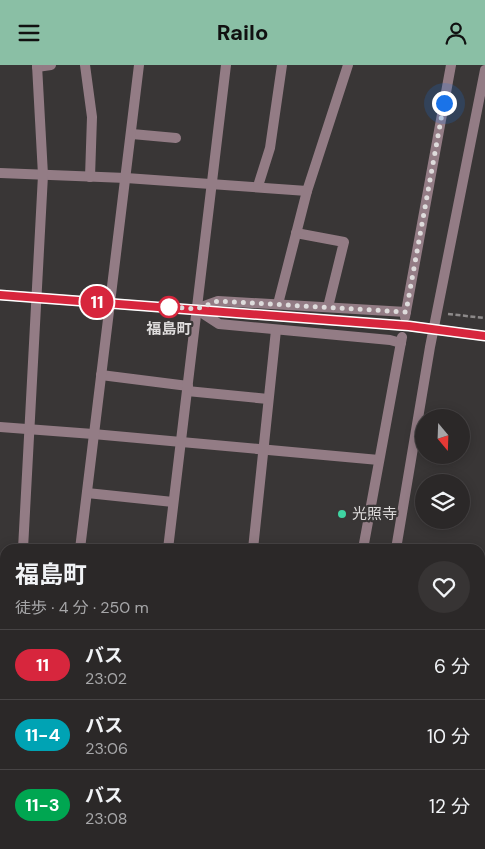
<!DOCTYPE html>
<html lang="ja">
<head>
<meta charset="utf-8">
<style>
  body { margin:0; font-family:"DM Sans","Noto Sans JP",sans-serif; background:#373434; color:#f1f3f6; height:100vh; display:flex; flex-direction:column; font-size:19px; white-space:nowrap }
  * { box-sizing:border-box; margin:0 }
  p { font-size:16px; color:#a6a6a8 }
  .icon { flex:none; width:28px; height:28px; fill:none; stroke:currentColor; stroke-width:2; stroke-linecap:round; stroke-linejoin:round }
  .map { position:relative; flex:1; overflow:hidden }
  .details { position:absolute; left:0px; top:479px; width:485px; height:306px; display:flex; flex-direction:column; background:#2b2828; border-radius:15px 15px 0 0; box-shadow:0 2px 12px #0003,0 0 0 1px #474445 }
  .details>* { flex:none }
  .badge { padding:0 10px; border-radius:16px; font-size:18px; line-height:32px }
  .needle { width:32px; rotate:161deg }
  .tools { position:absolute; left:415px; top:344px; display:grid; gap:10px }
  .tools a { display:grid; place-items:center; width:55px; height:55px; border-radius:50%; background:#2b2828; box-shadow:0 2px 12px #0003,0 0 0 1px #474445; font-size:25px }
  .you { position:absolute; width:25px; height:25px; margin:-12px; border:4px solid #fff; border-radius:50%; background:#1a73e8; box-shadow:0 0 0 8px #1a73e833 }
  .map>.badge { position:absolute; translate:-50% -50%; box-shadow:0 0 0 2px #fff }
  .round { display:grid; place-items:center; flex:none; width:52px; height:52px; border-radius:26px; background:#373434 }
  .overview { display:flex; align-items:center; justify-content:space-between; height:85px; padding:0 15px }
  h1 { font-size:24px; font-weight:700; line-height:38px }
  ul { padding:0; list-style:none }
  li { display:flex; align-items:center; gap:15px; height:70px; padding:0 15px; border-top:1px solid #474445 }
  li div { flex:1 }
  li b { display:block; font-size:19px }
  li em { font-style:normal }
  li .badge { min-width:55px; font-weight:700; text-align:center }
  header { display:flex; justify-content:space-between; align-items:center; height:65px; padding:0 15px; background:#8abfa5; color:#111; font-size:22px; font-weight:700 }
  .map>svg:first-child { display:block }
</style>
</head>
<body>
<header><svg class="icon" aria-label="menu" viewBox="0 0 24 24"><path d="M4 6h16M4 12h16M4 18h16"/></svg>Railo<svg class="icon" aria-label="person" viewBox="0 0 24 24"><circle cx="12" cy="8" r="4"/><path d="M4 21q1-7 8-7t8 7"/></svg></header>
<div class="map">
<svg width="485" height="784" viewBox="0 0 485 784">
  <rect width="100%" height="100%" fill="#393636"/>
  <!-- water -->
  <polygon fill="#301335" stroke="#644f67" points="485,700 485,784 472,784 473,780 480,780 480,733"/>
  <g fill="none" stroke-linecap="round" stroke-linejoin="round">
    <!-- path -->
    <polyline stroke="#8c8989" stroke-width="2.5" stroke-dasharray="5 2.5" stroke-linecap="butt" points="448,249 485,253"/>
    <!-- minor -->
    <g stroke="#937c85" stroke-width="10">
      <polyline points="85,0 92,52 90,112"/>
      <polyline points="37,2 51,0"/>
      <polyline points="132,69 176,73"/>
      <polyline points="0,108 126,113 307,126"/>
      <polyline points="258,121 270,83 282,0"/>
      <polyline points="296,168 344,177 328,242"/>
      <polyline points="278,239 307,126 348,0"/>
      <polyline points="405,252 451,0"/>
      <polyline points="401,278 390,275 219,259 196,244 218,236 406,247"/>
      <polyline points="101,310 188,321"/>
      <polyline points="187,326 268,334"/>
      <polyline points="0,362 93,369 379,395"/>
      <polyline points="87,428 173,437"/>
      <polyline points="23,484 43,110 37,0"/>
      <polyline points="80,484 139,0"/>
      <polyline points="253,484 276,265"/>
      <polyline points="363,484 402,272"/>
      <polyline points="0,494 5,494"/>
      <polyline points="0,602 5,603"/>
      <polyline points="9,784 9,780"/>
      <polyline points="133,784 133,780"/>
      <polyline points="217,784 217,780"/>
      <polyline points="307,784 308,780"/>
    </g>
    <!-- tertiary -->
    <g stroke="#937c85" stroke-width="10">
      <polyline points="168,484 226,0"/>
      <polyline points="396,484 430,282 485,5"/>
      <polyline points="0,727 5,728"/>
      <polyline points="347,784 348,780"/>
    </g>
    <!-- secondary -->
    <polyline stroke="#c8a2b2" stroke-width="10" points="0,230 409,261 485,271"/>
  </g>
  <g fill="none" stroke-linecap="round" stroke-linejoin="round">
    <!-- line casing -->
    <g stroke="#fff" stroke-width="11">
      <polyline id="line" points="0,230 409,261 485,271"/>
    </g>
    <!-- line -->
    <use href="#line" stroke="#d7263d" stroke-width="8"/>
    <!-- walk -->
    <polyline stroke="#dedcdc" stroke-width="5" stroke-dasharray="0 9" points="169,242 162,241 196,244 218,236 406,247 444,38"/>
  </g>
  <!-- markers -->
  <circle fill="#fff" stroke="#d7263d" stroke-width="2.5" cx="169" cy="242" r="10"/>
  <circle fill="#3fd4a2" stroke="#393636" stroke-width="2" cx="342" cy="449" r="5"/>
  <g text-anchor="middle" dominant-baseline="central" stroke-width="4.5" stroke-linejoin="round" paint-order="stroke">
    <!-- stop labels -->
    <g font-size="15" font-weight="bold" fill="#dedcdc" stroke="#393636">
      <text x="169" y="264">福島町</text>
    </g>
    <!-- poi labels -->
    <g font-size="15" fill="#dedcdc" stroke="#393636" text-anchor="start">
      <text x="352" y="449">光照寺</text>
    </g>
  </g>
</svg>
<div class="tools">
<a><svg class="needle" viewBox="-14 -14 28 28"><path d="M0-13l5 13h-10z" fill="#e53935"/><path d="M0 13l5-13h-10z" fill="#a6a6a8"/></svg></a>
<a><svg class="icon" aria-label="layers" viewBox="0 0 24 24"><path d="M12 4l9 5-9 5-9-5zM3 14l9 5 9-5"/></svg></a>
</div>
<div class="you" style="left:444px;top:38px"></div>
<b class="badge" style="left:97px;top:237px;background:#d7263d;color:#fff">11</b>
<section class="details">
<div class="overview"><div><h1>福島町</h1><p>徒歩 · 4 分 · 250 m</p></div><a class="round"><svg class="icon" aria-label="heart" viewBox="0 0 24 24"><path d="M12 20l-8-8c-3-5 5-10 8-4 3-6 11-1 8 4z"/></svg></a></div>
<ul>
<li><span class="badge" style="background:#d7263d;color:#fff">11</span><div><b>バス</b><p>23:02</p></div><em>6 分</em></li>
<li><span class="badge" style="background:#00a3b4;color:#fff">11-4</span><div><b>バス</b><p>23:06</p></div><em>10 分</em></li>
<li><span class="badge" style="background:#00a651;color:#fff">11-3</span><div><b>バス</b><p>23:08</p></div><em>12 分</em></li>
</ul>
</section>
</div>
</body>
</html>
